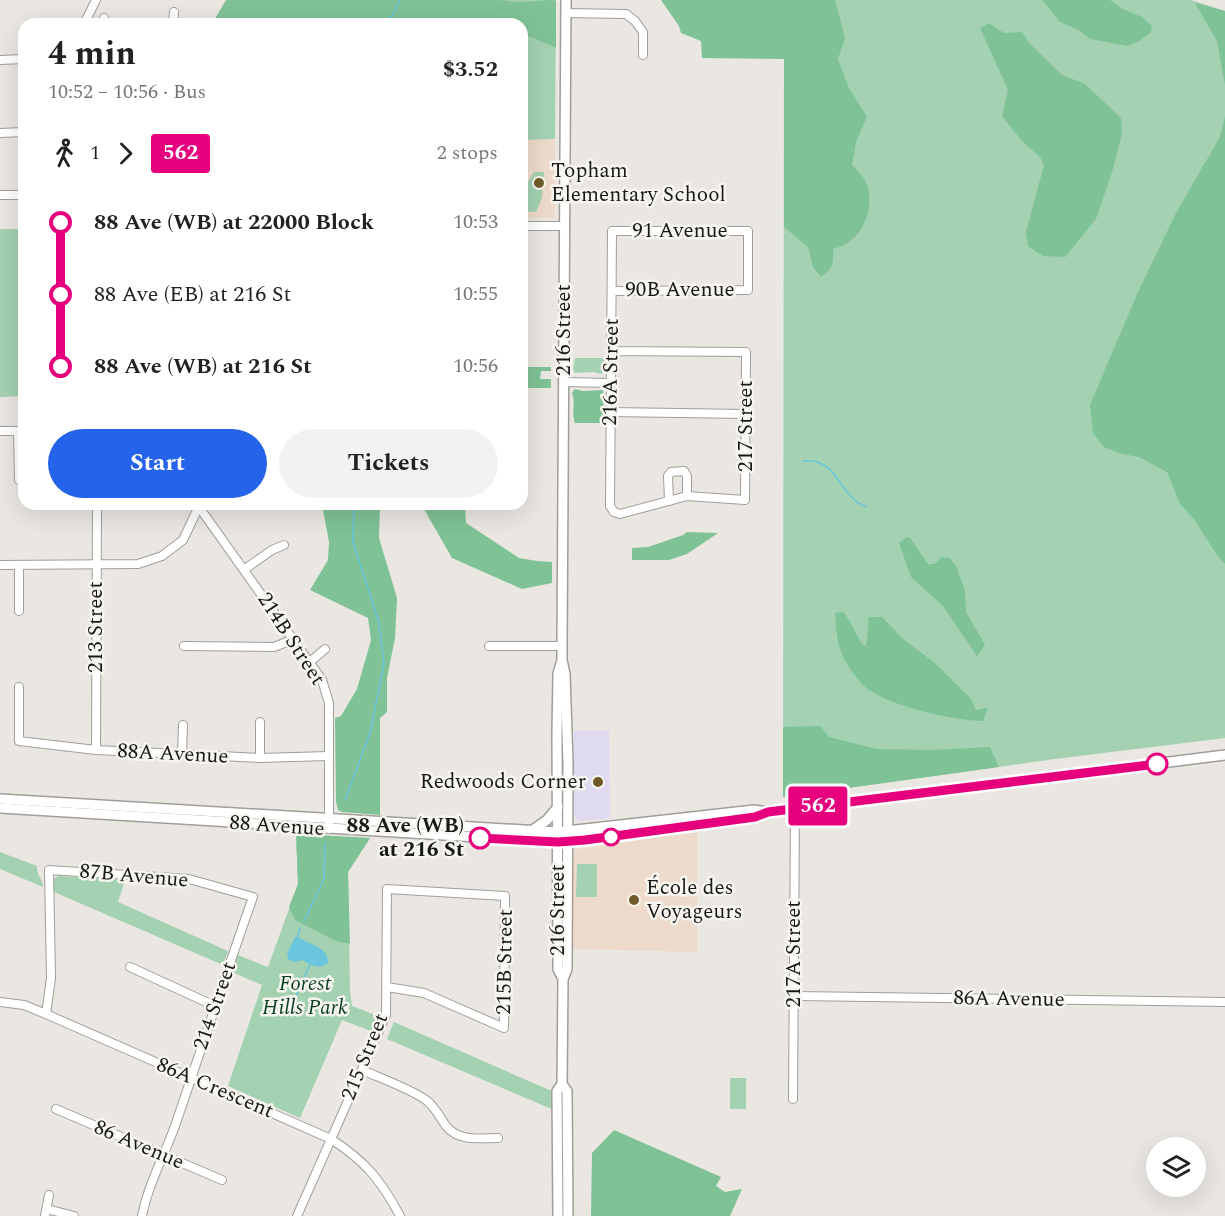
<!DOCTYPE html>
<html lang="en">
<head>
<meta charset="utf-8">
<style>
  body { margin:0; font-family:Spectral,serif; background:#f2f2f2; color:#222; height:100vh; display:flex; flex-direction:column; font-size:22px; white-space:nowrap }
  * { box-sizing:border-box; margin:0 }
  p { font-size:20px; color:#767676 }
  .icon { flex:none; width:33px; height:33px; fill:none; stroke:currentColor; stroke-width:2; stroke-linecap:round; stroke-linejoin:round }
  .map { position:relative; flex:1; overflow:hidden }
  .side { position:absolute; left:18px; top:18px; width:510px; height:492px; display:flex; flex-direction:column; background:#fff; border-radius:18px; box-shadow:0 6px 24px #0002 }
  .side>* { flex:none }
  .badge { padding:0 12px; border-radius:4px; font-size:21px; line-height:39px }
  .buttons { position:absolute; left:1146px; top:1137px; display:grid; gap:12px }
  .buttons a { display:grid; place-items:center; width:60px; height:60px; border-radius:50%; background:#fff; box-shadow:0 6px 24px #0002; font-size:30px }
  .map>.badge { position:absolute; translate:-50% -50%; box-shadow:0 0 0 3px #fff }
  .legs { display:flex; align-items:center; gap:9px; height:66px; padding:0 30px; font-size:20px }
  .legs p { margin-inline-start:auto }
  .headline { display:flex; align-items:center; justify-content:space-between; height:102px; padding:0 30px }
  h1 { font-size:33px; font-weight:700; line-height:45px }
  .primary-button { display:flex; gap:12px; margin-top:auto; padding:12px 30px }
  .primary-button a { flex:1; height:69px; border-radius:36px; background:#2563eb; color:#fff; font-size:24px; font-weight:700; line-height:69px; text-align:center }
  .primary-button a+a { background:#f2f2f2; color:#222 }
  ul { padding:0 30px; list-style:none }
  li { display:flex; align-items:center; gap:21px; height:72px; font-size:22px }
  li i { display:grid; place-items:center; width:9px; height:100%; margin:0 8px; background:currentColor }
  li i::after { content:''; width:15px; height:15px; margin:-8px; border:4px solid; border-radius:50%; background:#fff }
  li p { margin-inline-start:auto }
  li:first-child i { background:linear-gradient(#0000 50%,currentColor 0) }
  li:last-child i { background:linear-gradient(currentColor 50%,#0000 0) }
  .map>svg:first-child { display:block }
</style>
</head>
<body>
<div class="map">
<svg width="1225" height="1216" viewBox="0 0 1225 1216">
  <rect width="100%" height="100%" fill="#eae7e2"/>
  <!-- commercial -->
  <polygon fill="#dfdaf0" points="574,731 609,731 610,818 579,821 574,815"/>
  <!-- education -->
  <g fill="#eddaca">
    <polygon points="555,139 555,218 522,218 522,140"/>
    <polygon points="697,832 697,952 570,949 571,850"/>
  </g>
  <!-- green -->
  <g fill="#a4d1b2">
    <polygon points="457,0 556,0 555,139 522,140 522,24 438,24 455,8"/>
    <polygon points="784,0 1191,0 1225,11 1225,738 1055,759 783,797"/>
    <polygon points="534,172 544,172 542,198 536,212 522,211 522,189 528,189 528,182"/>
    <polygon points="0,229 24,229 24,396 0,397"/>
    <polygon points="575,358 605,358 604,372 601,374 594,372 575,373 573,369"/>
    <polygon points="296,834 370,838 348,872 350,990 352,1006 378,1016 371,1031 342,1020 300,1118 228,1086 262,985 232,972 238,955 268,967 298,884"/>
    <path d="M0 852 37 866C36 875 43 879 43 887L0 869Z"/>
    <polygon points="577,864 597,864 597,897 576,897"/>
    <polygon points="58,876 125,880 118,902 228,951 223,965 54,892 54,879"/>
    <polygon points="394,1022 554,1092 554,1110 387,1039"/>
    <rect x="730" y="1078" width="16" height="31"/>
  </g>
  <!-- forest -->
  <g fill="#7fc296">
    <polygon points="226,0 498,0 520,2 551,0 556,1 556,48 534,38 522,35 522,24 454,24 445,18 438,24 212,24"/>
    <path d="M661 0H835L845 38 838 59 849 88 867 117 856 142 852 165C858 171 865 178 868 187 874 214 860 243 833 249 834 263 833 269 821 277L813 267 808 247 784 227V59L702 58 701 41 681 33 679 26Z"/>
    <polygon points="1042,0 1110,0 1121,8 1142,17 1152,26 1151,32 1139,41 1128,46 1090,39 1079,30 1060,22"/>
    <polygon points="1195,3 1225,11 1225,85 1217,41"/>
    <polygon points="989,23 1004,33 1022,32 1030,44 1062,75 1085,84 1121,118 1122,134 1112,172 1096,219 1065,257 1043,256 1028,246 1026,232 1044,165 1040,157 1021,140 1002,116 1008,90 980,28"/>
    <polygon points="1225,116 1225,564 1217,555 1194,519 1180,504 1167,472 1139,457 1122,454 1104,447 1093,433 1090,405 1138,292 1176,213 1220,137"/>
    <polygon points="522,367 551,367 551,371 541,371 540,379 551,379 551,388 522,388"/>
    <path d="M575 389 583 391 603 390 604 423H575C571 413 576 403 572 393Z"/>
    <polygon points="322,504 380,504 379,538 397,598 395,638 387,678 387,712 380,718 380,815 342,812 338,810 336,802 335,718 341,716 357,689 371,640 368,618 310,590 328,560 329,542"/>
    <polygon points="421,504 465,504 466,523 519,558 537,561 552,562 552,583 522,589 452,558"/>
    <polygon points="687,532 718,533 687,554 669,560 632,560 632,548 648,547 683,535"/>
    <polygon points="907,537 911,539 928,564 934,564 942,557 950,558 957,568 965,591 966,612 985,645 977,656 943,606 911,577 899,543"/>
    <path d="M843 612C853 623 855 636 865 647 869 638 867 627 869 617H882L903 639 936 664 971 699 976 710 986 708 987 710 983 721C955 721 883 705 863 685 856 678 849 667 844 659 837 645 836 628 835 613Z"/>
    <polygon points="820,726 829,737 876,749 932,750 990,747 999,767 783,797 783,727"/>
    <polygon points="296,834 370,838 348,872 350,944 336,941 295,920 289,907 298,884"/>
    <polygon points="614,1130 721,1177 716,1186 725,1192 742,1189 730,1216 591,1216 592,1153"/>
  </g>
  <!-- water -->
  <path fill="#6ac5de" d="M295 937H298C309 945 329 947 328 963 319 970 311 965 302 960L295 962 289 960 287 954Z"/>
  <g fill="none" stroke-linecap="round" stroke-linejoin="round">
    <!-- stream -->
    <g stroke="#6ac5de" stroke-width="1.5">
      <polyline points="378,24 392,16 400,0"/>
      <path d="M803 461C839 457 838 496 866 507"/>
      <polyline points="345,800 370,733 384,664 379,623 353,542 354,504"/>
      <polyline points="304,921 324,879 325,843"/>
      <polyline points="298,937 300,928"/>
      <polyline points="287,1016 310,964"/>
    </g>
    <!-- minor casing -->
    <g stroke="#a19e99" stroke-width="10">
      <g id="minor">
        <polyline points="566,13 626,14 635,21 643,32 643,55"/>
        <polyline points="84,24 96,0"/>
        <polyline points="104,24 104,18"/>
        <polyline points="173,24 174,12"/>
        <polyline points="0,60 24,59"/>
        <polyline points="0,133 24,132"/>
        <polyline points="0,195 24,195"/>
        <polyline points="522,226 565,226"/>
        <polyline points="611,351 746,352 745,500 687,496 620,514 614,512 610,506 612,231 748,231 748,290 612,291"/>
        <polyline points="564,382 610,383"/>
        <polyline points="610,412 747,414"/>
        <polyline points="0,431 18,431 19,480 24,480"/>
        <polyline points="669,501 668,476 671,472 684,471 687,476 687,496"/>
        <polyline points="199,507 322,680 329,703 329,829"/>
        <polyline points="0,565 138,564 162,556 183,540 200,504"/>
        <polyline points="245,569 272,550 284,545"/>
        <polyline points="19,611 19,565"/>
        <polyline points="184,646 274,647 294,639"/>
        <polyline points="489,646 562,646"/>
        <polyline points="310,662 325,649"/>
        <polyline points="19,687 19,741 96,750 260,758 328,756"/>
        <polyline points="260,722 260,758"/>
        <polyline points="96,750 97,504"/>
        <polyline points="182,754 183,725"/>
        <polyline points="130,967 217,1007"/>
        <polyline points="794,996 1225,1002"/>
        <path d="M0 1002 24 1005 46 1014 331 1139C365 1161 381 1180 400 1216"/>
        <path d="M46 1014 51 978 49 870 189 879 253 897C226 973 201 1050 175 1126 164 1156 148 1185 142 1216"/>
        <path d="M362 1070C380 1078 411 1089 426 1100 435 1107 440 1117 446 1126 459 1142 480 1138 498 1138"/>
        <polyline points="793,1099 795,809"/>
        <polyline points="56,1109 222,1180"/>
        <polyline points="47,1209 74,1216"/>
        <polyline points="45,1216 49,1195"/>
        <polyline points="297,1216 386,1015 387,889 505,896 504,1028 424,993 387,987"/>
      </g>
    </g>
    <!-- major casing -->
    <g stroke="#a19e99" stroke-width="12">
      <g id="major">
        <polyline points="566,0 562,646 562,660 565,674 568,763 567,969 563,979 562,1084 567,1091 568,1216"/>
        <polyline points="561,663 558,674 557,733 558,969 563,979"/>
        <polyline points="0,799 558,832 754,810 768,812 795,809 1225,755"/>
        <polyline points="0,808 558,842 665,830 755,817 768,812"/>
        <polyline points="533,830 547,820 558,807"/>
        <polyline points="558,1216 557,1091 562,1084"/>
      </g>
    </g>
    <!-- minor -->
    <use href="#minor" stroke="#fff" stroke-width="8"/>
    <!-- major -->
    <use href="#major" stroke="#fff" stroke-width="9"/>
  </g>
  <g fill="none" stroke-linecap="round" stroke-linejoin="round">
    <!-- line-1 casing -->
    <g stroke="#fff" stroke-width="14">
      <polyline id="line-1" points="480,838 558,842 585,840 755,817 768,812 1157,764"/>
    </g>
    <!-- line-1 -->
    <use href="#line-1" stroke="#e6007e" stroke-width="9"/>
  </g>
  <!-- markers -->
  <g fill="#6f5b2a" stroke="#f7f5ef" stroke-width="2">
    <circle cx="539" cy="183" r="6"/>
    <circle cx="598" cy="782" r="6"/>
    <circle cx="634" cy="900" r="6"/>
  </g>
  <g fill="#fff" stroke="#e6007e" stroke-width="3">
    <circle cx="1157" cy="764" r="10"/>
    <circle cx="611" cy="837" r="8"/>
    <circle cx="480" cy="838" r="10"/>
  </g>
  <g text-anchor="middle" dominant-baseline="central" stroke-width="5" stroke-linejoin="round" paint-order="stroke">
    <!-- poi labels -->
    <g font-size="21" fill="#191816" stroke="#f7f5ef" text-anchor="start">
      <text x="551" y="171">Topham<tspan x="551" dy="24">Elementary School</tspan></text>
      <text x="586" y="782" text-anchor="end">Redwoods Corner</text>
      <text x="646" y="888">École des<tspan x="646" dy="24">Voyageurs</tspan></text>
    </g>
    <!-- street labels -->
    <g font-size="21" fill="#191816" stroke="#f7f5ef">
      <text x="680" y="231">91 Avenue</text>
      <text x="680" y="290">90B Avenue</text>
      <text transform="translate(564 330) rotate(-90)">216 Street</text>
      <text transform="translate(611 372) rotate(-89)">216A Street</text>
      <text transform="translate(746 426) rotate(-90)">217 Street</text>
      <text transform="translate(96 627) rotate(-90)">213 Street</text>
      <text transform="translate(291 639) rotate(57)">214B Street</text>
      <text transform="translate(173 754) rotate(3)">88A Avenue</text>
      <text transform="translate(277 826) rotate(4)">88 Avenue</text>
      <text transform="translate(134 876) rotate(5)">87B Avenue</text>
      <text transform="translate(558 910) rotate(-90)">216 Street</text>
      <text transform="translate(794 954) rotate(-90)">217A Street</text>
      <text transform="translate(505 962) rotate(-89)">215B Street</text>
      <text transform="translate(1009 999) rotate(1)">86A Avenue</text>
      <text transform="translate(215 1006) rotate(-71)">214 Street</text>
      <text transform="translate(365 1057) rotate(-68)">215 Street</text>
      <text transform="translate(215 1088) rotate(23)">86A Crescent</text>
      <text transform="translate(139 1145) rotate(23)">86 Avenue</text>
    </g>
    <!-- stop labels -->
    <g font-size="21" font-weight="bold" fill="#191816" stroke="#f7f5ef" text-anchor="end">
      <text x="464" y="826">88 Ave (WB)<tspan x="464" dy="24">at 216 St</tspan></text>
    </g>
    <!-- park labels -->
    <g font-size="21" font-style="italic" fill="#073e21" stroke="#f7f5ef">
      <text x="305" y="984">Forest<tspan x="305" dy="24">Hills Park</tspan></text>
    </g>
  </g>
</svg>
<div class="buttons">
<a><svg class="icon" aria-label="layers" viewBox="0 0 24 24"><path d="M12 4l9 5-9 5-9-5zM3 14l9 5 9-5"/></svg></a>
</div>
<b class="badge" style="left:818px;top:806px;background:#e6007e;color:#fff">562</b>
<section class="side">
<div class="headline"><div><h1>4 min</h1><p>10:52 – 10:56 · Bus</p></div><b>$3.52</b></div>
<div class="legs"><svg class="icon" aria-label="walk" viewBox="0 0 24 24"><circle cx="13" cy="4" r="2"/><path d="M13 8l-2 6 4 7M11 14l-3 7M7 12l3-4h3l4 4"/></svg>1<svg class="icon" aria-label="forward" viewBox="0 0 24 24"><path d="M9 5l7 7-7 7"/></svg><b class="badge" style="background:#e6007e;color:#fff">562</b><p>2 stops</p></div>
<ul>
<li><i style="color:#e6007e"></i><b>88 Ave (WB) at 22000 Block</b><p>10:53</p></li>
<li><i style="color:#e6007e"></i><span>88 Ave (EB) at 216 St</span><p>10:55</p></li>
<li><i style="color:#e6007e"></i><b>88 Ave (WB) at 216 St</b><p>10:56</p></li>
</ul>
<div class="primary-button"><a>Start</a><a>Tickets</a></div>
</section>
</div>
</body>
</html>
